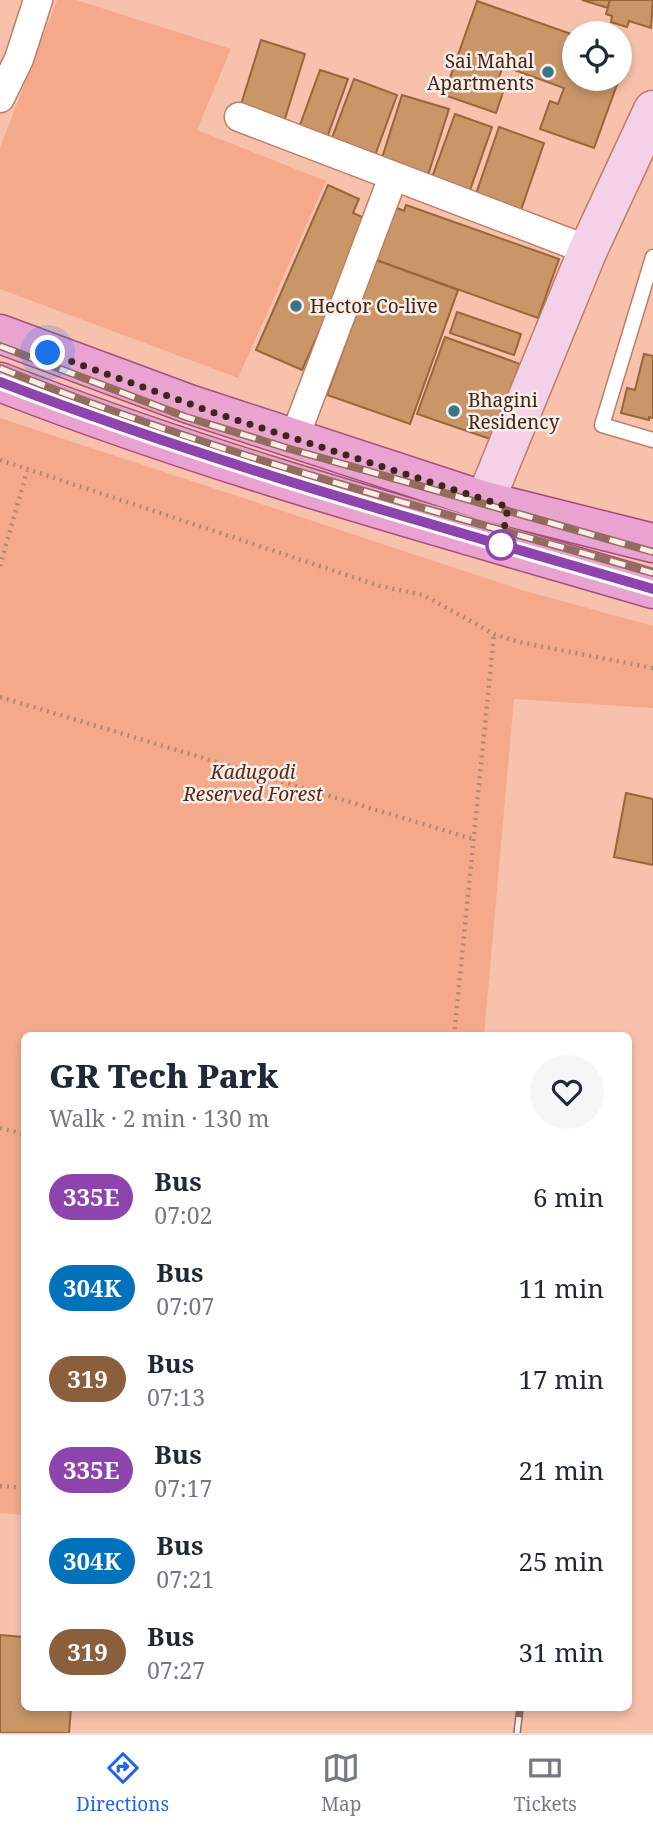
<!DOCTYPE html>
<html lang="en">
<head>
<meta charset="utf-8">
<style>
  body { margin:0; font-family:"Noto Serif",serif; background:#f6f6f7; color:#1f2937; height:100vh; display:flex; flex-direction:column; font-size:26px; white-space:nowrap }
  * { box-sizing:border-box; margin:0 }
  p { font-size:23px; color:#747a83 }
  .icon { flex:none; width:38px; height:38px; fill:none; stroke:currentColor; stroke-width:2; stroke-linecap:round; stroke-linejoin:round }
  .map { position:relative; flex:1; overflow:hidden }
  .details { position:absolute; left:21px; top:1032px; width:611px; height:679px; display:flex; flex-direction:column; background:#fff; border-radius:10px; box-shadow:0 4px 10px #0003 }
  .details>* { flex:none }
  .badge { padding:0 14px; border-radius:23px; font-size:24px; line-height:46px }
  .tools { position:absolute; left:562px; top:21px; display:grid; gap:14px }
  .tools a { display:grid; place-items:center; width:70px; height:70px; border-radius:50%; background:#fff; box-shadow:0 4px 10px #0003; font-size:35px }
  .you { position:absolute; width:35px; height:35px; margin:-18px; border:5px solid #fff; border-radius:50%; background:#1a73e8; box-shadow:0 0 0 10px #1a73e833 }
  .map>.badge { position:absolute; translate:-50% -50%; box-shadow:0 0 0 4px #fff }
  .round { display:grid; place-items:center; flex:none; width:74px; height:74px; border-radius:37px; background:#f6f6f7 }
  .summary { display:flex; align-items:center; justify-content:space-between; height:119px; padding:0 28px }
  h1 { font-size:33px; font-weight:800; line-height:52px }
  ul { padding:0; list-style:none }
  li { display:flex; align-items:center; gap:21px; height:91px; padding:0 28px }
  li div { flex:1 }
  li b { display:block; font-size:26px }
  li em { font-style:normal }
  li .badge { min-width:77px; font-weight:700; text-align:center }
  .menu { display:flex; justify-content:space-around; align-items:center; height:98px; border-top:2px solid #e0e1e3; background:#fff; font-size:19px; color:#747a83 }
  .menu a { display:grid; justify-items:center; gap:4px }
  .menu .on { color:#2563eb }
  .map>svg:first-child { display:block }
</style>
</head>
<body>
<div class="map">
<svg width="653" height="1733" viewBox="0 0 653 1733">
  <rect width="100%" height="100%" fill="#f8c1ac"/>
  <!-- green -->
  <g fill="#f4a98b">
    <polygon points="57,0 76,0 231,49 197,130 326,181 238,378 0,289 0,148"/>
    <polygon points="0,418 522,590 653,626 653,708 514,699 484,1036 24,1036 24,1515 0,1513"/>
  </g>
  <!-- building -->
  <g fill="#ca9668" stroke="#976639" stroke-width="2">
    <polygon points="582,0 610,0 608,8"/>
    <polygon points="610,0 653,0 651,28 629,21 627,27 611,22 612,16 606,14"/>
    <polygon points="477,1 574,35 574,79 619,79 594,148 540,129 550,101 558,104 564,88 503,66 498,80 506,83 496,113 444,95"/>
    <polygon points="261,40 305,54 283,125 239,111"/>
    <polygon points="620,51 628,54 620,77"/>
    <polygon points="320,70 348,79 324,146 296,136"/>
    <polygon points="354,79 397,95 373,161 329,146"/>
    <polygon points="402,95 449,109 428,175 381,161"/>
    <polygon points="455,114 492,127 468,196 430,183"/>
    <polygon points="499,127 544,143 520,213 475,197"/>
    <polygon points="328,185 359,199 353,213 369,220 302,370 256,350"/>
    <polygon points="406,205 559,259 538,318 376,260 395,207 404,211"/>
    <polygon points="376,260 458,290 410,424 327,395"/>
    <polygon points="457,312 521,334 514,355 450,333"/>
    <polygon points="445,337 520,364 493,440 417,414"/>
    <polygon points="644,354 653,356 653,418 649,417 649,420 621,413 627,388 635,390"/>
    <polygon points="626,793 653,799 653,865 614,857"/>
    <polygon points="0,1635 24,1637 24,1708 71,1708 69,1733 0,1733"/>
  </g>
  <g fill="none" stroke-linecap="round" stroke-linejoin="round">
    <!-- lane casing -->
    <g stroke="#be7e65" stroke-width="17">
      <polyline id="lane" points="653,257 602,425 653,440"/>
    </g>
    <!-- street casing -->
    <g stroke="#be7e65" stroke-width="31">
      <g id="street">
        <polyline points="0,98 19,59 38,0"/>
        <polyline points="239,117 588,250"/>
        <polyline points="294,439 393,177"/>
      </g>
    </g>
    <!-- secondary casing -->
    <g stroke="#be7e65" stroke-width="41">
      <polyline id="secondary" points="485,501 588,250 653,110"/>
    </g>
    <!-- primary casing -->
    <g stroke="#a44f7d" stroke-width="41">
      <g id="primary">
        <polyline points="0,334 189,404 485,501 653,543"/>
        <path d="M0 382C213 465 434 525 653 589"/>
      </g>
    </g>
    <!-- path -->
    <g stroke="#b38775" stroke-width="4.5" stroke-dasharray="2 5" stroke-linecap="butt">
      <polyline points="0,460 380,586 423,595 494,634 519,642 653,668"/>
      <polyline points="0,566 27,471"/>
      <polyline points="0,697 473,839"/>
      <polyline points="454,1036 494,634"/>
      <polyline points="0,1128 24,1134"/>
      <polyline points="0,1486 24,1488"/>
    </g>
    <!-- lane -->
    <use href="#lane" stroke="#fff" stroke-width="14"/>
    <!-- street -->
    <use href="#street" stroke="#fff" stroke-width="28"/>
    <!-- secondary -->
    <use href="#secondary" stroke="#f4d1e8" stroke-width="38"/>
    <!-- primary -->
    <use href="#primary" stroke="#e9a3d1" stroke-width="38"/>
    <!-- rail casing -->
    <g stroke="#946c5d" stroke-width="8">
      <g id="rail">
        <polyline points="0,346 186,417 290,449 653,552"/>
        <path d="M0 368C211 454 434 510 653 573"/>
        <polyline points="517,1733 520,1708"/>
      </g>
    </g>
    <!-- rail -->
    <use href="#rail" stroke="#fbede7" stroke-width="5" stroke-dasharray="16" stroke-linecap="butt"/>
  </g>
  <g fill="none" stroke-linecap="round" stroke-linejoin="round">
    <!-- line casing -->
    <g stroke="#fff" stroke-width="16">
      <path id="line" d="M0 382C213 464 434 525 653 589"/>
    </g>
    <!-- line -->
    <use href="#line" stroke="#8e44ad" stroke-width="10"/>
    <!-- walk -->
    <polyline stroke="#3f251a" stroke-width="7" stroke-dasharray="0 12.6" points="48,353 215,413 508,507 501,545"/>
  </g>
  <!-- markers -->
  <g fill="#36758a" stroke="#fbede7" stroke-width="2.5">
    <circle cx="548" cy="72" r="7"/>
    <circle cx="296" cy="306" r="7"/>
    <circle cx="454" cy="411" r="7"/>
  </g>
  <circle fill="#fff" stroke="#8e44ad" stroke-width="3.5" cx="501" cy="545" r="14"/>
  <g text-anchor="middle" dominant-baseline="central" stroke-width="5" stroke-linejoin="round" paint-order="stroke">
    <!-- poi labels -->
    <g font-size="19" fill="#3f251a" stroke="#fbede7" text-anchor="start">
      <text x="534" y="61" text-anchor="end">Sai Mahal<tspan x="534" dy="22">Apartments</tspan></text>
      <text x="310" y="306">Hector Co-live</text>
      <text x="468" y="400">Bhagini<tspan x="468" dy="22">Residency</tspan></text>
    </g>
    <!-- park labels -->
    <g font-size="19" font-style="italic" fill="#552917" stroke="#fbede7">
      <text x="253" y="772">Kadugodi<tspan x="253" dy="22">Reserved Forest</tspan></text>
    </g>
  </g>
</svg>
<div class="tools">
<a><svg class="icon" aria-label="locate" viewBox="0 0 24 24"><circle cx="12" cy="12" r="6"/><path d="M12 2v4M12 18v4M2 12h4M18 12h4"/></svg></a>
</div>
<div class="you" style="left:48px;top:353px"></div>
<section class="details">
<div class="summary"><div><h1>GR Tech Park</h1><p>Walk · 2 min · 130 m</p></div><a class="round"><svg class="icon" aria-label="heart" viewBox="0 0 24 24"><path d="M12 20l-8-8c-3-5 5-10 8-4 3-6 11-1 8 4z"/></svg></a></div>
<ul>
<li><span class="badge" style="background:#8e44ad;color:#fff">335E</span><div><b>Bus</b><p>07:02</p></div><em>6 min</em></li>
<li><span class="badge" style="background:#0072bc;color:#fff">304K</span><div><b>Bus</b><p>07:07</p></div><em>11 min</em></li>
<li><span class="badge" style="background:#8b5e3c;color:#fff">319</span><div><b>Bus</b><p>07:13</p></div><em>17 min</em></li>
<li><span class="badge" style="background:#8e44ad;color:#fff">335E</span><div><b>Bus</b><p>07:17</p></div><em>21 min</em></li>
<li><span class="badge" style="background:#0072bc;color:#fff">304K</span><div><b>Bus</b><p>07:21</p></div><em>25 min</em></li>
<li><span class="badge" style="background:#8b5e3c;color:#fff">319</span><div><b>Bus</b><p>07:27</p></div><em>31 min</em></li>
</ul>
</section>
</div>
<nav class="menu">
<a class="on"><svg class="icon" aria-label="directions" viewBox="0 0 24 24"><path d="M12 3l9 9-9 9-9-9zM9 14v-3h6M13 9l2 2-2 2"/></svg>Directions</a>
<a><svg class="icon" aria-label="map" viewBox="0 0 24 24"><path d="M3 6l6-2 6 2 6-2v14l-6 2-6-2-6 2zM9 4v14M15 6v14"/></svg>Map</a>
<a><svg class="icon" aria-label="tickets" viewBox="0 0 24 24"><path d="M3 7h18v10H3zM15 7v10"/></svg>Tickets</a>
</nav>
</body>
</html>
